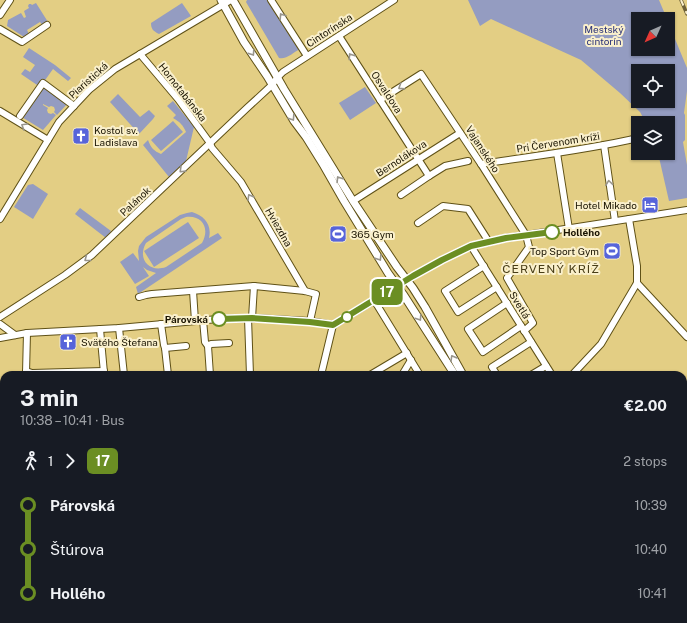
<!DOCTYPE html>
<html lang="en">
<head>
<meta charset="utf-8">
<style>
  body { margin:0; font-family:"Public Sans",sans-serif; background:#242831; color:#f1f3f6; height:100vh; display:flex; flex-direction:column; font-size:15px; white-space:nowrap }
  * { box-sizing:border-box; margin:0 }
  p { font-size:13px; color:#9ea1a6 }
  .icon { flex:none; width:22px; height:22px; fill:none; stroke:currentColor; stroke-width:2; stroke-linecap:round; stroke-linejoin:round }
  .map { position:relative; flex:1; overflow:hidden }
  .sheet { position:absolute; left:0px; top:371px; width:687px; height:252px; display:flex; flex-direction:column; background:#171b24; border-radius:12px 12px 0 0; box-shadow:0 1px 3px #0004 }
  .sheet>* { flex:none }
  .badge { padding:0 8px; border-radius:6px; font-size:14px; line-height:26px }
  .needle { width:26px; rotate:225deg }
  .tools { position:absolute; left:631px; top:12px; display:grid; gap:8px }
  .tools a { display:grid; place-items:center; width:44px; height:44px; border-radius:0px; background:#171b24; box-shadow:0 1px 3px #0004; font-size:20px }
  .map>.badge { position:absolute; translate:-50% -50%; box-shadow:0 0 0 2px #fff }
  .legs { display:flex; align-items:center; gap:6px; height:44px; padding:0 20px; font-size:13px }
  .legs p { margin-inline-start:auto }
  .head { display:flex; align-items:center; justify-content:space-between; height:68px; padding:0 20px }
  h1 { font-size:22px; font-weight:700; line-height:30px }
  ul { padding:0 20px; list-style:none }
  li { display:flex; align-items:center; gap:14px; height:44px; font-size:15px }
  li i { display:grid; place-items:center; width:6px; height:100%; margin:0 5px; background:currentColor }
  li i::after { content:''; width:10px; height:10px; margin:-5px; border:3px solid; border-radius:50%; background:#171b24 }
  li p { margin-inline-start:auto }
  li:first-child i { background:linear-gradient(#0000 50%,currentColor 0) }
  li:last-child i { background:linear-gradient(currentColor 50%,#0000 0) }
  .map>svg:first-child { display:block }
</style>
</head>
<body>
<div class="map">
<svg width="687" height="623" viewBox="0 0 687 623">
  <rect width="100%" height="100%" fill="#e3ce84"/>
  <!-- green -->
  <g fill="#949cc1" fill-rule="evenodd">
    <path d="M247 0H269L300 49C294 52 286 60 279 58L246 2Z"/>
    <path d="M468 0H659L667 19H638V49H668V22L687 68V91L684 113 685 115V140L683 142 687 165V198L669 201 658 153H668V123H646L640 112 620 93 581 60 491 19 480 26ZM638 71H668V101H638Z"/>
    <polygon points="36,3 48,22 43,26 40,22 27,30 29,34 24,37 7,26 8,20 21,13 24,18 26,17 24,11 29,8 28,6 29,4 31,4 32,5"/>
    <path d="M182 3 191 16 159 34C153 31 151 29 151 23Z"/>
    <polygon points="29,48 55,65 71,78 68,81 53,69 43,83 69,102 57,115 54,112 55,110 54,107 51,106 49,107 43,104 43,105 48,108 47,110 48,113 51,114 53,113 56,115 43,130 20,116 40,87 21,74 25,69 30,72 35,65 23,57"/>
    <polygon points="365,87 376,103 350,120 339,103"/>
    <polygon points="118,94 140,117 149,110 155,116 153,119 139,134 110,102"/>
    <path d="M173 101 194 127 186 161 169 177 143 145 148 140C151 148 154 151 161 154L186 132C183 125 180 122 173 118L176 115 167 106Z"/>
    <polygon points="173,121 183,132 161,151 151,140"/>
    <polygon points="33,184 48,194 33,219 14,207 28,185"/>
    <polygon points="80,208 111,231 106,238 75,214"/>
    <path d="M192 212C205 216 212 225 209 238L218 233 222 238 138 294 136 287 156 273 147 270 143 267 149 276 135 284 120 262 133 253 139 261 138 251 139 246 146 237 180 215 187 213ZM186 217C203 215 210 229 202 243L166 267C149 273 137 259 146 243L181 219Z"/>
    <polygon points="188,222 199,238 154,267 144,251"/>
    <polygon points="4,592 4,619 34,619 50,623 0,623 0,593"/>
    <polygon points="550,619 632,619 632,623 551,623"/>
  </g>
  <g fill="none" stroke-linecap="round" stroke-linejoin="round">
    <!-- minor casing -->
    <g stroke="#5f5117" stroke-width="8">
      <g id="minor">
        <polyline points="271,0 307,56"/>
        <polyline points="0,15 10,0"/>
        <polyline points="0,29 22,42 47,25"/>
        <polyline points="339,36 429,176 401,195"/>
        <polyline points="140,54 178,99 210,143 212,148 241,182 305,291"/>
        <polyline points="380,100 421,74 481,164 526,235 529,247 507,278 533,323 524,331"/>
        <polyline points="0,111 48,140"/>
        <polyline points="20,116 43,83 74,106"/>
        <polyline points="604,145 615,221"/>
        <polyline points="557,153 569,229"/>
        <path d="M481 164C533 156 587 150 638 138"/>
        <polyline points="429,176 445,166 468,161"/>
        <polyline points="353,201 460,133"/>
        <polyline points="0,219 59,122 89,90 115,69 231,0"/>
        <polyline points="418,223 443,206 468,209 489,242"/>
        <polyline points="471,246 552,375"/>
        <polyline points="484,266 445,291 458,312 497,287"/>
        <polyline points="406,280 442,260 471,246 506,238 687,210"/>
        <polyline points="637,283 687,337"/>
        <polyline points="193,291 195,321"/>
        <polyline points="139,297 146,295 152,294 254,286 305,291 316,294 310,321"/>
        <polyline points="374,300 420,375"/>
        <polyline points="507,303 468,329 483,352 521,326"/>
        <polyline points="0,317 65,275 92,255 247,108 272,85 277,78 283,72 394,0"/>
        <polyline points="248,318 250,375"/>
        <polyline points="252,318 254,286"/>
        <polyline points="203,320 205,342 208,346 210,375"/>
        <polyline points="0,324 15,335"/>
        <polyline points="161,324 164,345 165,348 168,375"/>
        <polyline points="119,328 124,375"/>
        <polyline points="100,329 104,373"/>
        <polyline points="0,338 27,333 119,328 218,319 252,318 310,321 333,325 397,286"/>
        <polyline points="208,346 211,344 229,343"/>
        <polyline points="165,348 186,346"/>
        <polyline points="26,371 32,373 104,371"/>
        <polyline points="26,373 27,333"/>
        <polyline points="321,375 333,325"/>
        <polyline points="370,375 407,353"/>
        <polyline points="402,375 411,360"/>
        <polyline points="497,375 492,367 531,342"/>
        <polyline points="531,375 546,366"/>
        <polyline points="572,375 601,344 637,283 637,266 629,219"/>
        <polyline points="0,389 4,387"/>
        <polyline points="0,436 4,437"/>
        <polyline points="0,463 4,464"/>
        <polyline points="683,482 687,481"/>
        <polyline points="0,549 4,549"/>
        <polyline points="268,623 269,619"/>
        <polyline points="339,623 341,619"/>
        <polyline points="371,623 372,619"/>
        <polyline points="461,623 463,619"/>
      </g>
    </g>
    <!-- major casing -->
    <g stroke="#5f5117" stroke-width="9">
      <g id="major">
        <polyline points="221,0 244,42 267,76 294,121 306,137 324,166 344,201 388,273 403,294 455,375"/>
        <polyline points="233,0 284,89 353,201 397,267 413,288 425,307 463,375"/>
        <polyline points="542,619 543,623"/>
        <polyline points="643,619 645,623"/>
      </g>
    </g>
    <!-- minor -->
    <use href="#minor" stroke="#fff" stroke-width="6"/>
    <!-- major -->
    <use href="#major" stroke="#fff" stroke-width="7"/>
    <!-- rail casing -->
    <g stroke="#6d6037" stroke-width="3.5">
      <polyline id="rail" points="681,0 687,14"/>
    </g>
    <!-- rail -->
    <use href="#rail" stroke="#faf0cc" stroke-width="2" stroke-dasharray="6" stroke-linecap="butt"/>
  </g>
  <!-- one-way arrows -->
  <defs><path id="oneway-chevron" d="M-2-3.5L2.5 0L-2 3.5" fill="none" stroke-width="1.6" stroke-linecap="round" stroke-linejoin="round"/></defs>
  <g stroke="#98958c">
    <use href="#oneway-chevron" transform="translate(282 16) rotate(-123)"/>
    <use href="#oneway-chevron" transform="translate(252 53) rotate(57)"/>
    <use href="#oneway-chevron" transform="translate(351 56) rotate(-123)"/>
    <use href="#oneway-chevron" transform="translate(401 87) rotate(147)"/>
    <use href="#oneway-chevron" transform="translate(292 118) rotate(57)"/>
    <use href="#oneway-chevron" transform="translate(24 126) rotate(-149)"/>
    <use href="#oneway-chevron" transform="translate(182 170) rotate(136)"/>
    <use href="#oneway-chevron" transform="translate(339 179) rotate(-122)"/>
    <use href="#oneway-chevron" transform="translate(609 183) rotate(-98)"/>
    <use href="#oneway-chevron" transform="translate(250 197) rotate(-120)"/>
    <use href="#oneway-chevron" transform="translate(379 258) rotate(58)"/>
    <use href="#oneway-chevron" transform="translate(87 259) rotate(142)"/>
    <use href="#oneway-chevron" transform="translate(419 318) rotate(57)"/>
    <use href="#oneway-chevron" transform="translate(453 358) rotate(-120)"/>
  </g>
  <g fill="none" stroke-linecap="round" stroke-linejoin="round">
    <!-- line-1 casing -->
    <g stroke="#fff" stroke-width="9">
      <polyline id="line-1" points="219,319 252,318 310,322 333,325 413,276 442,260 471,246 506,238 552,232"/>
    </g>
    <!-- line-1 -->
    <use href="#line-1" stroke="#6b8e23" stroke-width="6"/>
  </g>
  <!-- icons -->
  <defs>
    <g id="church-square" transform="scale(0.9)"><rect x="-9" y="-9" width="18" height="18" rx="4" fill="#5764da" stroke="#faf0cc"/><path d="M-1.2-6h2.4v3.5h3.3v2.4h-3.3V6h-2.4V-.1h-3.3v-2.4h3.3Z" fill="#fff"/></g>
    <g id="hotel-square" transform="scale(0.9)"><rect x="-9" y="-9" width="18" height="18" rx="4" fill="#5764da" stroke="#faf0cc"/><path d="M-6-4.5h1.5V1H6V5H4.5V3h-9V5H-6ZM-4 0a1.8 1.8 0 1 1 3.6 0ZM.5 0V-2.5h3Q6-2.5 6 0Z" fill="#fff"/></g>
    <g id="stadium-square" transform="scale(0.9)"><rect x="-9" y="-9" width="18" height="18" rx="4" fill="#5764da" stroke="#faf0cc"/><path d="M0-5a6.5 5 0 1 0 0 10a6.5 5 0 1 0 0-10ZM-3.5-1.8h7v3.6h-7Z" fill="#fff"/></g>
  </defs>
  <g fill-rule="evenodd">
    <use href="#church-square" x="81" y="136"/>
    <use href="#hotel-square" x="650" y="205"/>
    <use href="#stadium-square" x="338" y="234"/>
    <use href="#stadium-square" x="612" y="251"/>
    <use href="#church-square" x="68" y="342"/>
  </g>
  <!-- markers -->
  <g fill="#fff" stroke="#6b8e23" stroke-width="2">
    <circle cx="552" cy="232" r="7"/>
    <circle cx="347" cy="317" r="5"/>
    <circle cx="219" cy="319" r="7"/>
  </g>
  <g text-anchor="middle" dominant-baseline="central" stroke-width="4" stroke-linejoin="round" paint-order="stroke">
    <!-- park labels -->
    <g font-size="10" fill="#2c3378" stroke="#faf0cc">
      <text x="604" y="29">Mestský<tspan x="604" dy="12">cintorín</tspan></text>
    </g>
    <!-- street labels -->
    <g font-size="10" fill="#191300" stroke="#faf0cc">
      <text transform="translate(329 30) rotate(-33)">Cintorínska</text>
      <text transform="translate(88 80) rotate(-42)">Piaristická</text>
      <text transform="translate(183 92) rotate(52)">Hornotabánska</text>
      <text transform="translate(387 92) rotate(57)">Osvaldova</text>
      <text transform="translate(558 142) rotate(-9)">Pri Červenom kríži</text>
      <text transform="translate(483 149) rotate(57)">Vajanského</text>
      <text transform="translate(401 158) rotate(-33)">Bernolákova</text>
      <text transform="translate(135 201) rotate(-43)">Palánok</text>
      <text transform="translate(279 227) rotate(60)">Hviezdna</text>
      <text transform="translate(520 305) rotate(58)">Svetlá</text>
    </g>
    <!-- poi labels -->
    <g font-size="10" fill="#191300" stroke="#faf0cc" text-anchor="start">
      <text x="94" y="130">Kostol sv.<tspan x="94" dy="12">Ladislava</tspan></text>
      <text x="637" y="205" text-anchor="end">Hotel Mikado</text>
      <text x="351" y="234">365 Gym</text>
      <text x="599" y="251" text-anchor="end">Top Sport Gym</text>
      <text x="81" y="342">Svätého Štefana</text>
    </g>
    <!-- stop labels -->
    <g font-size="10" font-weight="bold" fill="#191300" stroke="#faf0cc" text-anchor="start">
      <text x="563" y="232">Hollého</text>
      <text x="208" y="319" text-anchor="end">Párovská</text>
    </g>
    <!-- quarter labels -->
    <g font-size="12" letter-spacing="1" fill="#483d17" stroke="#faf0cc">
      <text x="551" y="269">ČERVENÝ KRÍŽ</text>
    </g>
  </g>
</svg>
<div class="tools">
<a><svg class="needle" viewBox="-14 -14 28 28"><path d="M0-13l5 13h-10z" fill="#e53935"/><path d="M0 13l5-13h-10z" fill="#9ea1a6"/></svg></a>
<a><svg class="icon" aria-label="locate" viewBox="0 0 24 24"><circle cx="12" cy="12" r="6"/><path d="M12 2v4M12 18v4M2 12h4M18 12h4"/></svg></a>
<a><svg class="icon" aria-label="layers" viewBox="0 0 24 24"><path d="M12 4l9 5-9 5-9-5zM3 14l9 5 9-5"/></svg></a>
</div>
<b class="badge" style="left:387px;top:292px;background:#6b8e23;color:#fff">17</b>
<section class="sheet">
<div class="head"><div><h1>3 min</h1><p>10:38 – 10:41 · Bus</p></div><b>€2.00</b></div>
<div class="legs"><svg class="icon" aria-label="walk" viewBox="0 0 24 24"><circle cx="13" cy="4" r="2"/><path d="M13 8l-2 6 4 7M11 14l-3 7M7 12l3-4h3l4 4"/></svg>1<svg class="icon" aria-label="forward" viewBox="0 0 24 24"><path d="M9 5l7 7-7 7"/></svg><b class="badge" style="background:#6b8e23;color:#fff">17</b><p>2 stops</p></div>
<ul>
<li><i style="color:#6b8e23"></i><b>Párovská</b><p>10:39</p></li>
<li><i style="color:#6b8e23"></i><span>Štúrova</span><p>10:40</p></li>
<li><i style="color:#6b8e23"></i><b>Hollého</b><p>10:41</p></li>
</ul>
</section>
</div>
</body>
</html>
